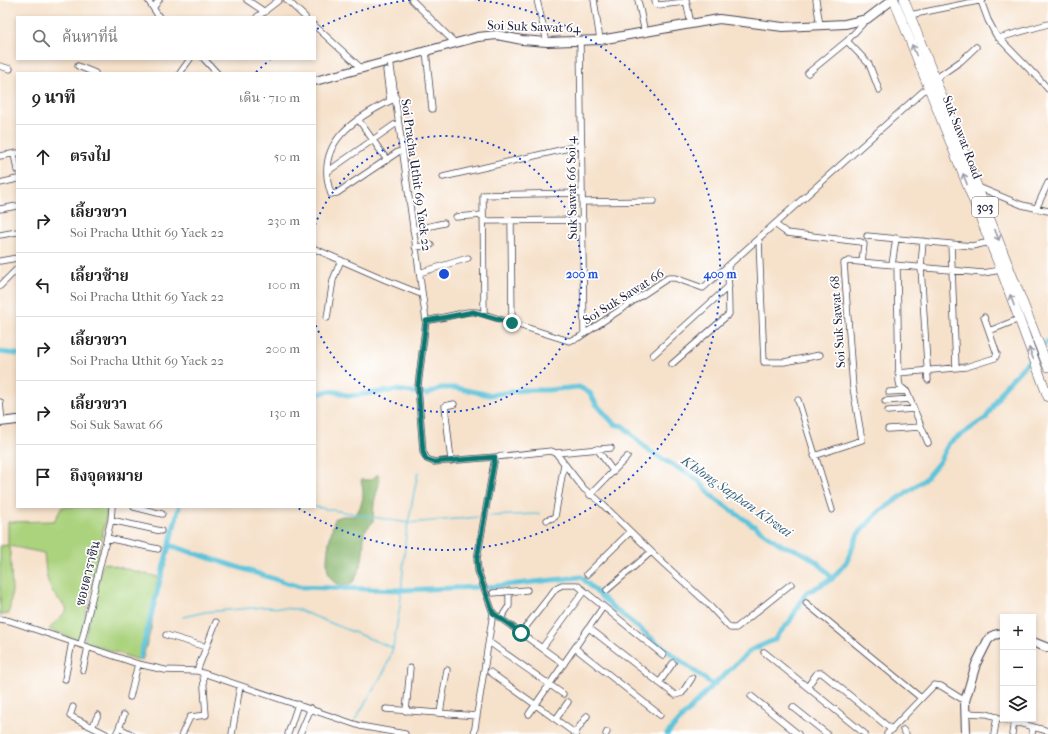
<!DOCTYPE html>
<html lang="th">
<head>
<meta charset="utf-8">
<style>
  :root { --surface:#fff; --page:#f2f2f2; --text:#222; --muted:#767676; --line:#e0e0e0 }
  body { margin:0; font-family:"IM FELL French Canon","Noto Serif Thai",serif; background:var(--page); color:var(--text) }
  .controls { position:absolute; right:12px; bottom:12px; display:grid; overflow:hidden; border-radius:0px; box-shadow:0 2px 6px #0003 }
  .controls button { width:36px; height:36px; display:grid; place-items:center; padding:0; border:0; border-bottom:1px solid var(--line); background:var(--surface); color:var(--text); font:20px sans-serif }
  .stop { position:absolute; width:12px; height:12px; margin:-9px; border:3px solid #0f766e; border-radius:50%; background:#fff }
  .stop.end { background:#0f766e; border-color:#fff; box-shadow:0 1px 4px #0008 }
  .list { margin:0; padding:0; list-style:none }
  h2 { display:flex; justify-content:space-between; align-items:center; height:52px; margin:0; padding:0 16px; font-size:17px }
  h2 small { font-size:13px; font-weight:400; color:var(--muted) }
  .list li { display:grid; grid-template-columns:26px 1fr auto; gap:12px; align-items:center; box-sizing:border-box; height:64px; padding:0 16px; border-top:1px solid var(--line) }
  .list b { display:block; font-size:15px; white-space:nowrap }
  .list p { margin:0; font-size:13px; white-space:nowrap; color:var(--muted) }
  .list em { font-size:13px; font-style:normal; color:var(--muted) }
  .icon { flex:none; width:22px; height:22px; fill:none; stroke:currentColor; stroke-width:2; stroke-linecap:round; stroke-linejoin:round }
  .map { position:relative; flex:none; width:1048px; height:734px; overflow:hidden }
  .search { position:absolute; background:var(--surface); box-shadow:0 2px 6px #0003; left:16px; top:16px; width:300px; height:44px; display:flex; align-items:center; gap:10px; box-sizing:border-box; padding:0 14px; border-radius:0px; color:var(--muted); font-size:15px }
  .panel { position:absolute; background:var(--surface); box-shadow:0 2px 6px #0003; left:16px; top:72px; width:300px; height:436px; border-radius:0px }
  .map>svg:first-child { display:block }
</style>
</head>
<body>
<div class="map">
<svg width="1048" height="734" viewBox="0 0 1048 734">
  <rect width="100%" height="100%" fill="#fff"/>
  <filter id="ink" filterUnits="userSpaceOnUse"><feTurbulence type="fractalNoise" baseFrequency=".025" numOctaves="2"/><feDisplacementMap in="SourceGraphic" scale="8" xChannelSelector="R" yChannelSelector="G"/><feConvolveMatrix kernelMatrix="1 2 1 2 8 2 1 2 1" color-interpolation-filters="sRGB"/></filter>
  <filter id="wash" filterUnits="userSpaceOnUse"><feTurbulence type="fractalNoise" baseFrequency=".012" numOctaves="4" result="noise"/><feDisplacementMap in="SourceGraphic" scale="16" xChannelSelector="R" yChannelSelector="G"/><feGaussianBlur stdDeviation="0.9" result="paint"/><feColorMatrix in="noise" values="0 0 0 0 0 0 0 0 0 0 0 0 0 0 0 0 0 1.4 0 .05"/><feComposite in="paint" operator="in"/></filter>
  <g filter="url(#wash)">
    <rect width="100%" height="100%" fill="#f6e1ca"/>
    <path fill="#abd37e" stroke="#667a5c" d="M62 507H108L81 636 76 640 49 629 67 610C65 604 59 601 55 595 45 582 46 569 44 553L10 546 12 591 9 614 0 615V546L8 545V522L54 521Z
      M103 563 158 577 151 629 142 661 84 642Z"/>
    <path fill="#88b56d" stroke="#556c54" d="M378 474 380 480 374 503 373 522 364 532C364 549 363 573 350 585 344 585 337 586 332 580 321 567 331 533 335 518L343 516H355C363 504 365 495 361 480H371Z"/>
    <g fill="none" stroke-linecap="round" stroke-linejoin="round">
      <path stroke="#5dc3da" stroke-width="1.5" d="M315 507 408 523 480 517
        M487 516 539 514
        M183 617 205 612 264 607 296 609 393 648
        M355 720 385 670 393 648 400 606 406 534 418 472"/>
      <path stroke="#5dc3da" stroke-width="5" d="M0 352 17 354
        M315 395 328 391 338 392 349 396 397 390 427 394 441 388H456L490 395 523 390H548L579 387 590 393 596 404 614 424 623 426 649 451 698 480 715 499 783 546C802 550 821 562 832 579
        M169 545 299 587 401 590 480 587
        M488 587 581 577 610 605 665 649 713 685
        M140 658 179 507
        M667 734 709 689 751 650 774 640 790 621 806 593 832 579 847 561 858 534 878 513 924 480 939 462 949 443 986 418 1005 386 1048 341"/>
    </g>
  </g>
  <g filter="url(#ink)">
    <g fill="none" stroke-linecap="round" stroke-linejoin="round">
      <defs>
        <path id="street" d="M148 0 159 17
          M247 0 265 12
          M287 0 305 17
          M412 0 455 43
          M537 0 547 42
          M594 0 600 40
          M638 0 645 33
          M655 0 656 4 659 5 686 2
          M686 0 691 24
          M816 0 820 26
          M981 1 988 20 996 35 1032 72
          M154 7 159 0
          M910 15 983 0
          M257 17 279 0
          M867 19 847 41 869 64 879 90
          M315 26 361 68
          M999 38 1048 24
          M580 41 584 334
          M426 50 432 109
          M204 59 217 73
          M390 60 426 321 418 386 423 452 427 459 434 462 495 457 477 559 478 571 493 613 474 734
          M0 66 10 69
          M78 66 95 73
          M386 70 390 101
          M180 73 190 59
          M808 73 847 41
          M1035 74 1048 89
          M935 79 961 61 976 47
          M396 98C356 117 313 142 331 194L337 193 398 152
          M358 119 387 160
          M14 154 17 170
          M0 156 17 153
          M327 172 394 125
          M443 177 582 145
          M0 183 17 179
          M978 187 1022 205 1048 211
          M583 202 654 201
          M0 209 17 206
          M1036 209 1048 183
          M456 217 483 215
          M484 221 583 220
          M511 221 512 323
          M776 225 787 233 861 242 864 244 862 262
          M413 230 444 223
          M0 235 17 232
          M867 236 972 246 990 242
          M759 240 764 362H784L820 355
          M923 241 921 267 928 380
          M951 244 956 368
          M415 247 431 245
          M315 249 386 280 421 294
          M0 261 17 258
          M892 265 896 238
          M897 265 899 381 900 386 907 392 928 443
          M419 273 468 258
          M0 286 17 269
          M484 314 483 195 582 193
          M327 318 333 280 341 260
          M426 321 468 312H477L569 341 578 338 668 278H675L703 288 930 85
          M989 331 1019 319
          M653 355 729 286
          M672 364 729 314 728 267
          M898 373 966 367 995 358 997 354 984 317
          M889 392 906 391
          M798 400 832 510
          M885 401 910 399
          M0 402 2 422
          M888 411 914 409
          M888 429 921 427
          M597 449 613 471
          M556 453 611 448
          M814 456 862 440 853 388 844 263 849 261 983 273 1001 270
          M495 457 551 451 556 453 584 489 597 499 664 564 707 603 730 628H736L791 584
          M451 461 445 406 454 404
          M590 495 627 457
          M134 507 162 514
          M111 520 161 531
          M547 520 555 517 564 464
          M107 538 158 549
          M587 574 630 532
          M607 590 651 552
          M493 593 527 590
          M806 603 921 698
          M493 613 564 664
          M501 618 509 606V591
          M0 619 10 621 138 664 165 670 197 671 360 726 405 734
          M589 628 675 695 682 693 692 678
          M521 633 556 588 562 585H577L663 655
          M166 635 206 647
          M489 642 563 694
          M81 644 111 520 112 507
          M542 648 584 591
          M575 648 660 715
          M764 652 865 734
          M83 670 88 647
          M197 671 216 622
          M490 672 576 734
          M65 679 72 642
          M659 683 673 663
          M808 686 817 673H822L892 730
          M751 696 798 734
          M130 697 138 664
          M73 707 70 716 106 734
          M793 707 827 734
          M386 709 477 716
          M406 711 410 668
          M440 713 447 670
          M965 713 987 714 1003 719
          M529 714 603 607
          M556 719 568 702
          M1004 719 1048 731
          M92 727 98 715
          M119 728 124 715
          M903 730 906 734
          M575 733 587 716
          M116 734 119 728 131 734
          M182 734 190 717 206 715 203 674
          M232 734 240 686
          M288 734 298 704
          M300 734 311 708
          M606 734 607 732
          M887 734 934 685 941 686 965 701
          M994 734 997 717
          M1012 734 1014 721
          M1032 734 1033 727"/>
        <path id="secondary" d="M315 81 478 37 497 35 522 40 547 42 600 40 719 19 783 27 845 24 867 19 892 0
          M0 422 17 420
          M1033 642 1048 648
          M966 734 965 701 976 664 988 640 994 635 1003 633"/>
        <path id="primary" d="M894 0 1001 270 1048 397
          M904 0 1048 367"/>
      </defs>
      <use href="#street" stroke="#423f50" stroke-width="7"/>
      <use href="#secondary" stroke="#423f50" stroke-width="10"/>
      <use href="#primary" stroke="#423f50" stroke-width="10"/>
      <use href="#street" stroke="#fff" stroke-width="5.5"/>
      <use href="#secondary" stroke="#fff" stroke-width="8"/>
      <use href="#primary" stroke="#fff" stroke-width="9"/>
    </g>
    <defs><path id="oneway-shaft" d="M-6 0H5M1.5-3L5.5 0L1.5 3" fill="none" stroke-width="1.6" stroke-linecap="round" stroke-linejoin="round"/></defs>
    <g stroke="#9c9ca7">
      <use href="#oneway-shaft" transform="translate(914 50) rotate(-112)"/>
      <use href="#oneway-shaft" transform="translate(965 179) rotate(-111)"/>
      <use href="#oneway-shaft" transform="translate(997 235) rotate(69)"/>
      <use href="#oneway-shaft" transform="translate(1012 300) rotate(-110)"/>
      <use href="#oneway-shaft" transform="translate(1031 353) rotate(-111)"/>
    </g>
  </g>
  <g fill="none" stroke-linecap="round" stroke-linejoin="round" filter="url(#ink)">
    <path stroke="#0f766e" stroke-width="5" d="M512 323 473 312 426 321 418 386 423 452 426 459 434 462 495 457 477 559 478 571 493 613 521 633"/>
  </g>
  <g fill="none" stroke="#1d4ed8" stroke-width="2" stroke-dasharray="2 4">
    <path d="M315 225A138 138 0 1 1 315 323"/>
    <path d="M256 72A276 276 0 0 1 270 60M317 29A276 276 0 0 1 410 0M478 0A276 276 0 1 1 298 508"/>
  </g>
  <g text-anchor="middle" stroke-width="3.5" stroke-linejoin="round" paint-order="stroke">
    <rect fill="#fff" stroke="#646476" stroke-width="1" x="972" y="197" width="26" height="20" rx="3"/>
    <g font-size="12" font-weight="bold" fill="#22223b">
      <text x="985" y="211">303</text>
    </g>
    <g font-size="13" fill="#22223b" stroke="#fff">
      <text transform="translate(534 26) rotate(2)" y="5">Soi Suk Sawat 64</text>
      <text transform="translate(963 137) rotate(69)" y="5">Suk Sawat Road</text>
      <text transform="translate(417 175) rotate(82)" y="5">Soi Pracha Uthit 69 Yaek 22</text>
      <text transform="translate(571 188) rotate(-91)" y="5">Suk Sawat 66 Soi 4</text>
      <text transform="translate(623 296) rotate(-32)" y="5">Soi Suk Sawat 66</text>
      <text transform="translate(837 322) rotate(-94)" y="5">Soi Suk Sawat 68</text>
      <text transform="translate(87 573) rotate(-76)" y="5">ซอยดาราซีน</text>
    </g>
    <g font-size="14" font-style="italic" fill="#3a627b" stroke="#fff">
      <text transform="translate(737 496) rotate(35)" y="5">Khlong Saphan Khwai</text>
    </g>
  </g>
  <circle cx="444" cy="274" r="6" fill="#1d4ed8" stroke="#fff" stroke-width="2"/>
  <g font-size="12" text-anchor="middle" font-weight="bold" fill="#1d4ed8" stroke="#fff" stroke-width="3.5" stroke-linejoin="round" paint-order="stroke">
    <text x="582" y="278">200 m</text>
    <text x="720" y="278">400 m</text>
  </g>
</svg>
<div class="controls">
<button>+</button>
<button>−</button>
<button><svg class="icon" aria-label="layers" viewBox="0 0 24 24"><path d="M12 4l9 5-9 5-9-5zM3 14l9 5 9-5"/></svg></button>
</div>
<div class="stop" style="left:521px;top:633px"></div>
<div class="stop end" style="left:512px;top:323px"></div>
<div class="search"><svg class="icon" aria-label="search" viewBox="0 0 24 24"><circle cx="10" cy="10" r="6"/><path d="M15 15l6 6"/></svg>ค้นหาที่นี่</div>
<section class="panel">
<h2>9 นาที<small>เดิน · 710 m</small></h2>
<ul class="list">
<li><svg class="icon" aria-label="ahead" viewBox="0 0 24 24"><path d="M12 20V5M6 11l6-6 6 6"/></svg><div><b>ตรงไป</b></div><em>50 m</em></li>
<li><svg class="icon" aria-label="right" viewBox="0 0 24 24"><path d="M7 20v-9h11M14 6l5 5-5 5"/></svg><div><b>เลี้ยวขวา</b><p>Soi Pracha Uthit 69 Yaek 22</p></div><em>230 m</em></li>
<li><svg class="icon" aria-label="left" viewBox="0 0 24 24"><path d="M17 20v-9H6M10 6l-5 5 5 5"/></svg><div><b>เลี้ยวซ้าย</b><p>Soi Pracha Uthit 69 Yaek 22</p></div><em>100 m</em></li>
<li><svg class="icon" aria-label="right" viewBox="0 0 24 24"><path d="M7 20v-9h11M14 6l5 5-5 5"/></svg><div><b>เลี้ยวขวา</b><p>Soi Pracha Uthit 69 Yaek 22</p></div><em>200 m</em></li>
<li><svg class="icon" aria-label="right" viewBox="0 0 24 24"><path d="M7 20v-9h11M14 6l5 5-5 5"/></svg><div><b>เลี้ยวขวา</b><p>Soi Suk Sawat 66</p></div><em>130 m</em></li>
<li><svg class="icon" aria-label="arrive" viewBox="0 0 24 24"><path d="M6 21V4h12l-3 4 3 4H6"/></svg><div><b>ถึงจุดหมาย</b></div></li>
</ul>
</section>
</div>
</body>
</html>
